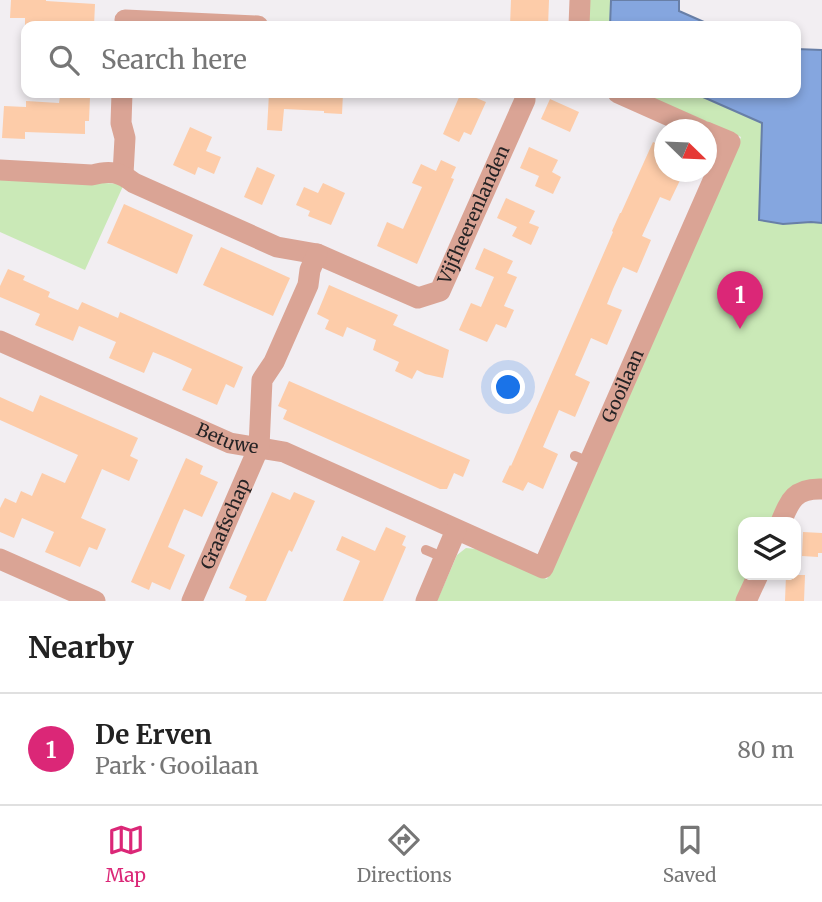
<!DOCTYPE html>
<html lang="en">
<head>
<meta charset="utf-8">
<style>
  :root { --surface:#fff; --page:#f2f2f2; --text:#222; --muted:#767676; --line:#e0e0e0; --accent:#db2777 }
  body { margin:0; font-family:Merriweather,serif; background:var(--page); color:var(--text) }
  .controls { position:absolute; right:21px; bottom:21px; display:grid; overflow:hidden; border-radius:14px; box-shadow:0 4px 10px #0003 }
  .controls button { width:63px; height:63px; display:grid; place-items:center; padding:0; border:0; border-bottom:2px solid var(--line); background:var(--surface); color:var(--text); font:35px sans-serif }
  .compass { position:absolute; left:654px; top:119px; width:63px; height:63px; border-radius:50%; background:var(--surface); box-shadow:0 4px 10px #0003; rotate:113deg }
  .you { position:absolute; left:509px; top:388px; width:24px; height:24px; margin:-18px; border:5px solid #fff; border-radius:50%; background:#1a73e8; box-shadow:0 0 0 10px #1a73e833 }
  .badge { display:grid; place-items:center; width:46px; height:46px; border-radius:50%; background:var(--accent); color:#fff; font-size:23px; font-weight:700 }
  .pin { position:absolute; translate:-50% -58px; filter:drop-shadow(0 2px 4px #0008) }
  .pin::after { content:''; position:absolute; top:37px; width:24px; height:21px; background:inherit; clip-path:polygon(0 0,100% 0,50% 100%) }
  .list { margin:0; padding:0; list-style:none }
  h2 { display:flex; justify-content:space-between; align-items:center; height:91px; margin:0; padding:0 28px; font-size:30px }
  h2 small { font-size:23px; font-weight:400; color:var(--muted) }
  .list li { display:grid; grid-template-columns:46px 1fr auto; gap:21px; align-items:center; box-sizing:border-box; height:112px; padding:0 28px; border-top:2px solid var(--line) }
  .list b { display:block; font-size:26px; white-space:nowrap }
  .list p { margin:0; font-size:23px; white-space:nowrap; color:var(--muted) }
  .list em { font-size:23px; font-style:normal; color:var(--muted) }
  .icon { flex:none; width:38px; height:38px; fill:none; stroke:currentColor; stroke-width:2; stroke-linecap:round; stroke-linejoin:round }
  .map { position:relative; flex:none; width:822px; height:601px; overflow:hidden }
  .search { position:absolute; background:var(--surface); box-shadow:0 4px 10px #0003; left:21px; right:21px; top:21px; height:77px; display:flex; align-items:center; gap:18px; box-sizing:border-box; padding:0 24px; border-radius:14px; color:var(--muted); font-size:26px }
  .sheet { height:203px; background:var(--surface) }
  nav { display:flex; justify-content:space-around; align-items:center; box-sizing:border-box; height:98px; border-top:2px solid var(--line); background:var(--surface); font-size:19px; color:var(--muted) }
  nav a { display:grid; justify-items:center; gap:4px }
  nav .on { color:var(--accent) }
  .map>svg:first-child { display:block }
</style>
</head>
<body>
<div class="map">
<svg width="822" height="601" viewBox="0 0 822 601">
  <rect width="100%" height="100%" fill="#f2eef2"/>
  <path fill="#cae9b7" d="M589 0H611L610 26H588Z
    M822 51V481L772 522H743V575H749L737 601H437L457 555 466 548 476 549 547 579 741 137 641 93H694L746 116 796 93Z
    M0 178 124 184 85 270 0 232Z"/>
  <path fill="#85a6df" stroke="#687fa7" stroke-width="2" d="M611 0H679V11L713 26H610Z
    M796 49 822 50V223L811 222 783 224 759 220 762 123 694 93H796Z"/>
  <path fill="#fdcca9" d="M11 0H46V1L95 4 94 26H25V18H10Z
    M511 0H549L548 26H510Z
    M269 93H343L342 114 324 113V111L284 109 282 131 267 130Z
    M460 95 468 98 469 95 486 102 471 135 464 132 459 142 443 134Z
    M60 96 90 97 89 121H85V134L25 132V139L2 138 4 106 26 107V101L59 103Z
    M550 99 579 112 570 132 541 119Z
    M190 127 212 137 206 151 221 157 214 174 198 167 195 175 173 165Z
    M653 142 664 147V172H684L670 201 660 197 642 236 651 240 637 273 623 267 613 289 607 304 622 310 607 345 591 338 575 375 590 382 575 417 559 410 543 447 558 454 543 489 528 482 523 491 502 482 510 465 511 466 613 232 612 231 620 213H621Z
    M529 147 558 160 552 172 561 177 553 194 535 186 539 176 520 168Z
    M441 160 456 167 451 178 454 179 417 264 377 246 387 222 403 229 422 187 412 183 421 164 436 171Z
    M257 167 275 175 262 205 244 197Z
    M323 183 345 193 331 225 308 216 310 211 296 205 304 187 318 193Z
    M506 198 535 211 529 223 539 227 531 245 512 236 517 227 497 218Z
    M124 204 193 235 177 274 107 243Z
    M221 247 290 278 273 316 203 285Z
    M484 248 513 261 507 273 517 277 504 306 514 310 506 328 496 324 487 342 459 330 471 303 481 307 494 277 475 269Z
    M8 269 25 276 23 280 50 292 48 297 78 310 82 302 118 318 120 312 243 367 234 388 226 384 217 405 182 390 192 369 170 359 153 352 144 373 109 358 116 342 79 326 73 341 35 325 40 314 0 297V286Z
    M329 285 398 315 393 325 449 350 443 378 425 374 417 370 412 379 395 371 399 362 373 350 376 340 347 327 343 337 325 329 329 320 317 314Z
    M289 381 470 460 463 477 454 473 447 489H440L283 419 287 410 278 406Z
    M40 395 138 438 130 456 138 460 129 481 102 469 81 518 106 529 97 550 89 547 80 567 45 552 54 532 22 518 14 538 0 532V508L5 498 16 503 21 491 32 496 42 473 65 483 78 455 0 420V397L33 412Z
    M186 458 203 466 200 474 218 482 202 517 184 509 177 525 168 547 185 555 170 590 152 582 149 590 131 582Z
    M272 492 290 500 294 492 315 501 292 552 289 550 266 601H245L247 596 229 588Z
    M386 527 406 536 402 545 406 547 383 601H343L360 561 336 550 342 536 375 551Z
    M803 532 822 533V553H818V557L802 556Z
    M786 575H805L804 601H785Z"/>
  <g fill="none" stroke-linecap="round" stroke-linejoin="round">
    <path stroke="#daa495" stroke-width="10" d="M575 456 589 462
      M426 550 445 558"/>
    <g stroke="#daa495" stroke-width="21">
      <path d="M125 20 258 26"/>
      <path d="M579 26 580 0"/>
      <path d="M122 93 121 123 125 138 123 174"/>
      <path d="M618 93 701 130"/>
      <path id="s1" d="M0 170 92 175C110 170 120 172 134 183L277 247 317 254 418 298 440 291 525 100V93"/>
      <path id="s2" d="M0 341 230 443 284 452 543 568 730 142 706 132"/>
      <path d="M781 522C790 500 795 488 822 489"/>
      <path d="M0 559 95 601"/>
      <path id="s3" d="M192 601 259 447 262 380 274 362 308 285 310 270 317 254"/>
      <path d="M426 601 456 530"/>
      <path d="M746 601 758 575"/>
    </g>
  </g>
  <g text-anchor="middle" stroke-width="7" stroke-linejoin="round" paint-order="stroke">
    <g font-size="18" fill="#252325" stroke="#fffbff">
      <text dy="6" stroke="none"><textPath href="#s1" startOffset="551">Vijfheerenlanden</textPath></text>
      <text dy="6" stroke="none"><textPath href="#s2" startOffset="789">Gooilaan</textPath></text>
      <text dy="6" stroke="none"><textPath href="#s2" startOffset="248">Betuwe</textPath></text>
      <text dy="6" stroke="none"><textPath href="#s3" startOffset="84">Graafschap</textPath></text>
    </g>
  </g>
</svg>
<div class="controls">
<button><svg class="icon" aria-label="layers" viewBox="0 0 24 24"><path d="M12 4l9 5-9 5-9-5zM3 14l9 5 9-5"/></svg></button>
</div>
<svg class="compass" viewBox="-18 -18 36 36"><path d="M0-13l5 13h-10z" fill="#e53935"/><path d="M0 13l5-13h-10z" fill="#767676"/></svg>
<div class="you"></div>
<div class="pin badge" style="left:740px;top:329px">1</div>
<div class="search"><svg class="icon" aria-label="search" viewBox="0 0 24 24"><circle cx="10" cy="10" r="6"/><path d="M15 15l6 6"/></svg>Search here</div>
</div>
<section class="sheet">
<h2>Nearby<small></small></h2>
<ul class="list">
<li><span class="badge">1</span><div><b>De Erven</b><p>Park · Gooilaan</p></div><em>80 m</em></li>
</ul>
</section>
<nav>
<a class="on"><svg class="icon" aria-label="map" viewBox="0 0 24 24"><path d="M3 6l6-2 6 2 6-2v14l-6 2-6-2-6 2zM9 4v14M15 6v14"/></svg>Map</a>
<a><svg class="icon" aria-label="directions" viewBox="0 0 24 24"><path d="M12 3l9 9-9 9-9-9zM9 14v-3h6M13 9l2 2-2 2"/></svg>Directions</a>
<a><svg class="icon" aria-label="saved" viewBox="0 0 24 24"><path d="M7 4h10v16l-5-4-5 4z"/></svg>Saved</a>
</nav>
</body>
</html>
